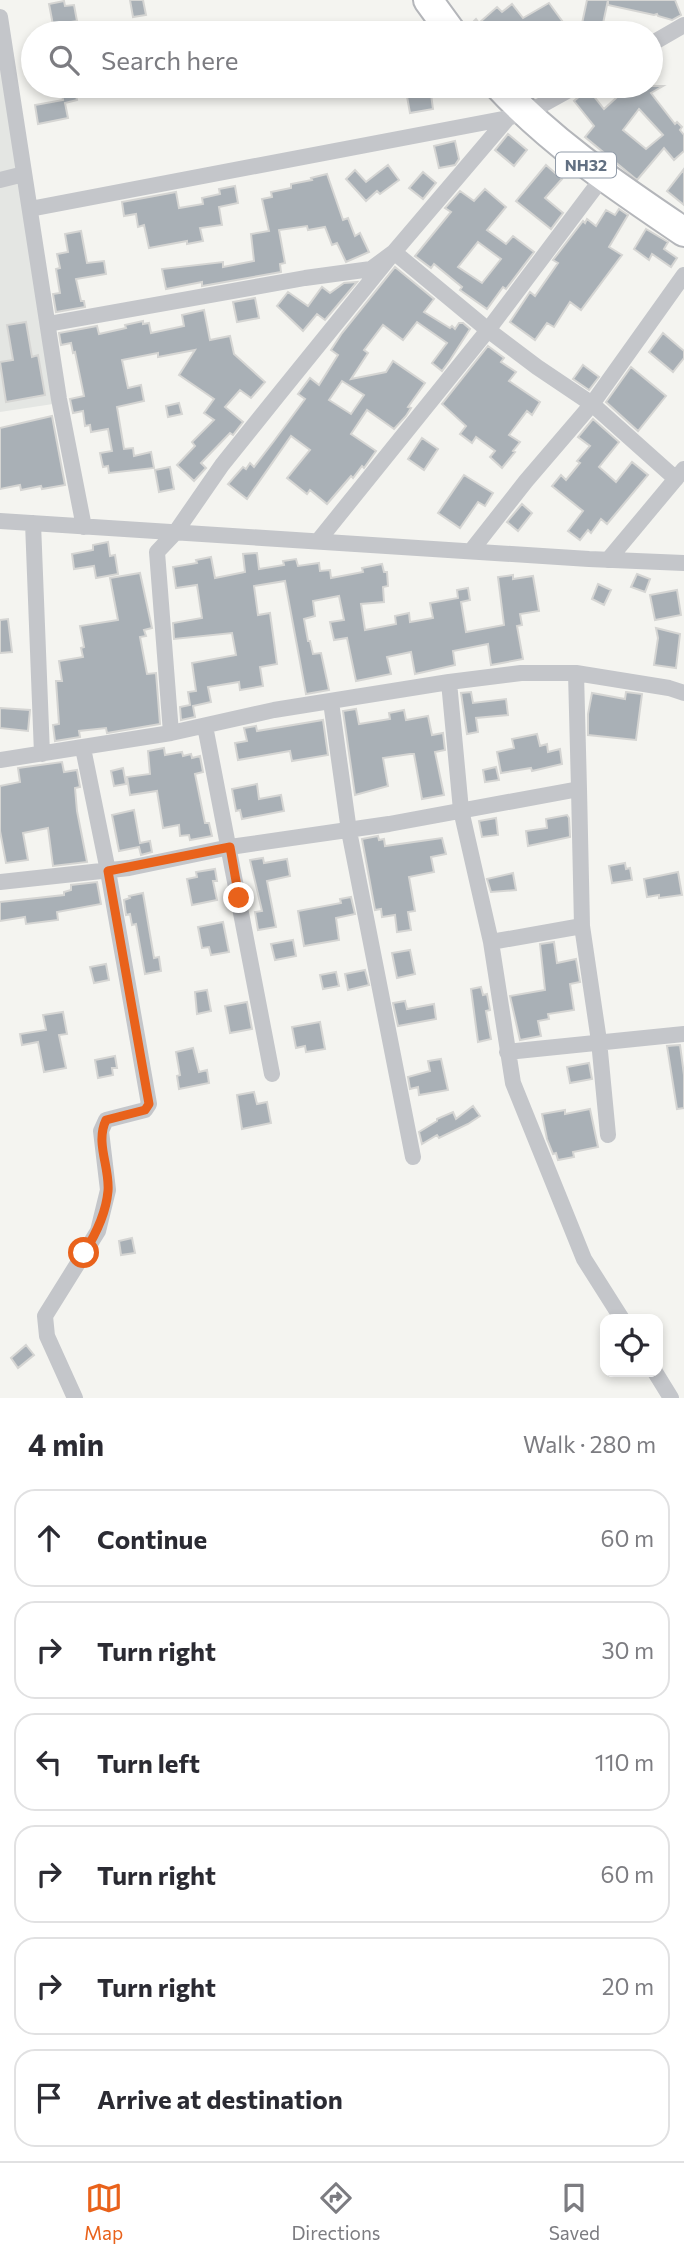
<!DOCTYPE html>
<html lang="en">
<head>
<meta charset="utf-8">
<style>
  :root { --surface:#fff; --page:#f7f7f7; --text:#2b2b33; --muted:#7c7c81; --line:#e1e1e2; --accent:#e9621b }
  body { margin:0; font-family:Commissioner,sans-serif; background:var(--page); color:var(--text) }
  .controls { position:absolute; right:21px; bottom:21px; display:grid; overflow:hidden; border-radius:14px; box-shadow:0 4px 10px #0003 }
  .controls button { width:63px; height:63px; display:grid; place-items:center; padding:0; border:0; border-bottom:2px solid var(--line); background:var(--surface); color:var(--text); font:35px sans-serif }
  .stop { position:absolute; width:21px; height:21px; margin:-16px; border:5px solid #e9621b; border-radius:50%; background:#fff }
  .stop.end { background:#e9621b; border-color:#fff; box-shadow:0 2px 7px #0008 }
  .list { margin:0; padding:0; list-style:none }
  h2 { display:flex; justify-content:space-between; align-items:center; height:91px; margin:0; padding:0 28px; font-size:30px }
  h2 small { font-size:23px; font-weight:400; color:var(--muted) }
  .list li { display:grid; grid-template-columns:46px 1fr auto; gap:21px; align-items:center; box-sizing:border-box; height:98px; margin:0 14px 14px; padding:0 14px; border:2px solid var(--line); border-radius:21px }
  .list b { display:block; font-size:26px; white-space:nowrap }
  .list em { font-size:23px; font-style:normal; color:var(--muted) }
  .icon { flex:none; width:38px; height:38px; fill:none; stroke:currentColor; stroke-width:2; stroke-linecap:round; stroke-linejoin:round }
  .map { position:relative; flex:none; width:684px; height:1398px; overflow:hidden }
  .search { position:absolute; background:var(--surface); box-shadow:0 4px 10px #0003; left:21px; right:21px; top:21px; height:77px; display:flex; align-items:center; gap:18px; box-sizing:border-box; padding:0 24px; border-radius:38px; color:var(--muted); font-size:26px }
  .sheet { height:763px; background:var(--surface) }
  nav { display:flex; justify-content:space-around; align-items:center; box-sizing:border-box; height:98px; border-top:2px solid var(--line); background:var(--surface); font-size:19px; color:var(--muted) }
  nav a { display:grid; justify-items:center; gap:4px }
  nav .on { color:var(--accent) }
  .map>svg:first-child { display:block }
</style>
</head>
<body>
<div class="map">
<svg width="684" height="1398" viewBox="0 0 684 1398">
  <rect width="100%" height="100%" fill="#f4f4f0"/>
  <path fill="#e4e6e3" d="M0 61 53 404 0 412Z"/>
  <path fill="#a9b0b6" stroke="#d5d5d3" stroke-width="2" fill-rule="evenodd" d="M130 0H143L146 15 133 17Z
    M587 0H608L601 33H580Z
    M608 0H675L681 15 672 20 658 16 657 14 654 15 608 5Z
    M64 1 65 6 74 5 77 21 53 25 49 4Z
    M549 3 571 33H468L471 31 468 27 476 19 479 23 497 7 502 12 512 4 523 18Z
    M74 86 77 100 65 103 68 118 38 124 35 105 63 100 61 89Z
    M524 86H555L534 97Z
    M629 86H663L651 93 675 124 677 122 682 127 680 130 684 135V151L674 160 664 148 637 180 585 137 594 126 574 101 588 89 604 109ZM639 109 663 135 646 149 623 130Z
    M430 87 433 109 410 113 406 91Z
    M508 134 527 150 514 166 495 150Z
    M455 141 459 159 455 165 439 168 434 146Z
    M388 165 399 180 380 194 377 191 366 201 346 179 355 170 366 182Z
    M546 165 562 179 545 198 563 213 551 229 516 201Z
    M684 169V205L667 191Z
    M423 172 436 183 423 199 409 188Z
    M327 174 343 220 348 218 355 236 360 233 369 252 346 262 337 243 332 245 325 227 308 230 307 226 279 230 285 263 280 264 281 272 202 286V282L166 289 162 269 223 262V267L254 261 251 234 269 231 262 199 272 197 271 192 291 188V184L312 180 311 178Z
    M235 186 238 203 219 207 222 225 200 228 203 241 187 244V241L149 248 144 225 138 227 136 214 124 216 122 202 176 192 179 208 203 204 202 198 220 194 219 189Z
    M485 189 506 207 487 230 506 244 513 236 534 252 506 289 503 287 487 309 460 290 462 287 434 264 431 268 415 256 451 212 445 208 460 191 474 201ZM478 242 501 259 482 283 458 267Z
    M619 209 628 215 609 247 622 255 581 310 570 302 554 327 547 323 535 340 510 322 530 292 535 296 558 263 553 260 583 221 585 223 587 219 596 226 606 210 615 215Z
    M646 229 668 242 664 249 677 258 671 267 652 254 649 260 634 249Z
    M81 231 87 263 104 261 106 274 76 279 81 301H84L85 307 56 312 53 294 60 293 56 269 60 268 57 254 68 252 65 234Z
    M395 267 434 299 424 312 450 328 452 326 455 329 459 323H463L470 329 450 360 442 371 432 363 447 343 417 322 403 340 383 325 364 350 368 353 351 379 386 372 393 361 425 383 408 407 411 408 406 416 394 429 367 410 351 434 376 451 364 468 362 466 353 478 351 476 327 504 310 490 307 494 287 478 310 450 291 436 247 499 228 484 243 467 246 469 250 463 254 467 274 441 305 399 298 394 310 378 319 385 338 355 331 350 342 333ZM342 381 364 395 351 414 329 400Z
    M357 282 325 320 317 314 303 331 277 306 288 292 308 306 322 287 330 293 344 283Z
    M255 298 259 318 237 322 233 302Z
    M204 310 210 340 230 336 234 354 265 382 251 398 240 390 225 407 243 422 233 435 230 433 201 463 206 468 194 481 177 465 195 446 192 442 214 420 204 413 214 399 179 375 195 350 158 357V353L122 360 128 388 141 385 144 401 117 407 124 449 133 448 134 456 151 452 154 468 109 473 108 466 103 467 100 453 112 451 108 429 91 432 90 425 85 426 83 411 73 413 70 399 84 396 75 352 73 353 71 343 61 345 59 333 97 326 99 334 126 328 125 325 143 321V324L149 323 151 333 184 326 182 315Z
    M26 322 32 357 38 355 45 395 6 402 0 362 13 360 7 325Z
    M663 333 684 351V358L673 372 649 352Z
    M488 346 504 358 501 362 516 372 509 381 540 402 532 415 527 411 509 435 520 442 513 451 515 452 502 468 490 457 495 451 476 437 472 443 460 434 466 426 442 404Z
    M583 365 599 377 589 390 573 379Z
    M631 367 666 396 638 431 606 402Z
    M179 403 182 414 168 417 166 406Z
    M52 416 65 485 42 489 41 486 21 490 20 485 0 489V428Z
    M593 419 619 442 599 467 616 482 632 462 648 475 607 524 601 519 591 533 588 530 580 540 568 531 583 511 552 486 561 475 566 480 580 463 577 461 590 446 578 437Z
    M422 438 438 449 424 470 408 459Z
    M170 467 174 489 159 492 155 470Z
    M464 475 493 493 485 506 478 502 460 528 438 513Z
    M522 504 532 513 518 531 507 522Z
    M108 542 110 556 115 555 118 574 96 578 94 566 74 569 72 554 93 550V545Z
    M257 553 259 569 284 565 283 561 296 559 298 566 319 563 320 571 330 570 331 578 363 572 362 568 382 564 384 572H387L388 586 383 587 384 602 361 604 365 630 396 624 395 616 409 613 410 622 433 618 430 603 458 598 457 590 468 588 470 600 461 602 466 632 504 625 498 577 513 575V579L533 576 539 611 520 614 522 625 517 626 523 659 491 665 488 644 453 651 455 665 415 674 411 652 387 657 391 674 356 681 347 638 334 640 330 622 344 620 339 596 313 601 315 616 304 619 308 641H310L313 654 321 653 329 690 306 694 285 581 254 586 258 615 270 613 277 664 260 667 263 686 240 690 239 682 208 687 211 702 193 706 195 717 181 720 180 707 190 705 188 692 196 691 192 663 236 655 232 633 174 639 173 623 202 618 197 585 176 588 173 567 197 563 196 560 211 557 215 578 245 572 243 554Z
    M140 573 152 628 144 630 146 636 140 637 147 674 156 673 160 724 107 733 106 728 79 731 80 737 55 741 53 725 59 724 56 681H62L59 661 83 657 81 648 84 647 80 626 118 620 110 578Z
    M637 574 650 579 645 592 631 587Z
    M598 584 611 590 604 605 592 599Z
    M677 590 681 615 655 620 650 595Z
    M8 619 12 652 0 653V620Z
    M656 628 680 634 676 668 654 665 658 638Z
    M471 692 473 703 506 699 508 715 476 718 478 732 467 734 461 693Z
    M626 692 642 694 636 740 588 735V714L592 693 625 699Z
    M0 708 30 710 28 731 0 728Z
    M356 709 359 724 390 719 389 713 404 710 406 720 428 716 432 735 443 733 445 750 435 752 444 795 422 799 414 754H410L383 758 388 786 355 795 343 711Z
    M323 720 328 755 292 761 290 751 238 760 235 743 247 741 244 728 256 726 257 731Z
    M537 734 540 746 547 744 548 752 560 749 562 764 532 771 531 768 501 773 497 752 514 748 512 739Z
    M164 748 165 755 182 752 183 756 191 754 192 758 200 756 203 772 195 774 205 823H209L212 836 190 840 189 835 180 836 179 825 163 828 157 791 130 795 127 777 150 774 148 751Z
    M62 762 64 772 77 770 80 787 75 788 77 811 87 862 53 866 48 828 23 833 28 860 6 863 0 831V786L20 782 18 768Z
    M496 767 499 780 485 782 483 770Z
    M123 768 126 784 114 786 111 771Z
    M257 784 259 799 281 795 284 811 242 819 240 810 236 811 232 789Z
    M134 810 140 843 150 841 152 852 141 855 139 847 119 851 112 815Z
    M567 815 569 818 570 837 528 846 526 831 547 828 546 819Z
    M496 818 498 835 482 837 479 821Z
    M378 836 379 840 384 839 385 846 442 838 446 854 431 857 434 872 409 877 415 911 408 912 411 930 397 932 395 915 382 917 381 909 375 910 362 839Z
    M263 858 264 863 287 859 290 876 267 881 276 927 258 930 255 912 262 911 250 860Z
    M625 863 626 869 630 868 632 880 612 883 609 866Z
    M215 869 217 881H213L217 900 192 905 187 879 197 877 196 872Z
    M678 872 682 895 659 898V895L647 897 644 879Z
    M513 873 516 890 491 892 487 879Z
    M97 882 101 904 57 912 58 920 26 924 25 917 0 921V902L64 895V892L71 890V885Z
    M143 893 154 958 159 957 161 971 145 974 136 924 132 925 130 914 126 915 124 900 130 898 129 896Z
    M351 897 355 914 336 918 339 940 304 946 298 911 341 903 340 899Z
    M223 922 229 952 211 955 209 947 202 948 198 927Z
    M293 940 296 956 275 960 271 944Z
    M554 942 557 963 576 959 580 982 570 984 574 1010 548 1014 549 1019 538 1021 541 1036 520 1040 510 996 545 990 540 944Z
    M410 950 415 974 397 978 392 953Z
    M106 964 109 980 94 983 90 967Z
    M365 970 369 985 348 990 345 974Z
    M336 972 339 986 323 989 320 975Z
    M481 987 483 995 487 994 490 1010 486 1011 491 1039 478 1042 471 989Z
    M207 990 211 1011 197 1014 195 992Z
    M405 1001 407 1009 434 1004 436 1019 398 1026 393 1003Z
    M247 1002 252 1029 230 1033 225 1006Z
    M63 1012 67 1034 59 1035 66 1068 44 1072 38 1042 22 1045 20 1034 46 1030 43 1015Z
    M320 1022 325 1049 306 1052 305 1046 296 1048 292 1027Z
    M680 1045 684 1075V1108L677 1109 667 1046Z
    M193 1048 199 1072 207 1070 209 1083 179 1089 177 1076 180 1075 176 1052Z
    M115 1056 117 1068H112L113 1075 98 1078 95 1060Z
    M441 1059 448 1090 419 1095 418 1087 410 1089 408 1077 430 1071 428 1061Z
    M589 1063 592 1079 570 1083 567 1067Z
    M254 1092 257 1104 267 1102 271 1123 242 1129 237 1095Z
    M473 1106 480 1116 468 1124 439 1138 437 1135 422 1144 419 1132 437 1121V1119L453 1112 456 1119Z
    M590 1109 598 1147 573 1152 574 1157 558 1160 556 1153 553 1154 547 1139 542 1114 565 1110V1114Z
    M132 1238 135 1253 121 1255 119 1241Z
    M26 1345 34 1355 18 1368 11 1358Z"/>
  <g fill="none" stroke-linecap="round" stroke-linejoin="round">
    <defs>
      <path id="highway" d="M428 0 452 33
        M499 86C554 145 618 187 684 232"/>
    </defs>
    <use href="#highway" stroke="#b4b6ba" stroke-width="32"/>
    <path stroke="#c4c6ca" stroke-width="16" d="M0 17 59 399 84 527
      M651 44 684 25
      M0 180 24 174
      M30 209 508 118
      M48 324 305 278 371 269 394 252 488 330 537 367 592 404 676 479
      M0 521 589 559 684 563
      M33 523 42 754
      M318 541 488 330 603 177
      M471 551 526 481 592 404 684 275
      M608 560 684 469
      M449 682 461 810 491 942 513 1083 584 1259 622 1319
      M331 702 349 831 413 1157
      M205 726 272 1074
      M171 733 157 552 175 533 222 465 279 394 394 252 508 118 540 106 576 86
      M0 760 171 733 274 710 449 682 521 673H576L669 688 684 693
      M579 789 582 926 599 1041 608 1135
      M0 882 129 868 230 847 389 824 579 789 576 673
      M491 942 582 926
      M507 1052 684 1034
      M655 1372 671 1398
      M75 1398 47 1336 45 1316 98 1231 108 1190 101 1131 106 1120 145 1110 149 1104 108 871 83 748"/>
    <use href="#highway" stroke="#fff" stroke-width="28"/>
  </g>
  <g fill="none" stroke-linecap="round" stroke-linejoin="round">
    <path stroke="#e9621b" stroke-width="9" d="M84 1253C96 1234 106 1214 108 1191 110 1167 95 1143 106 1120L145 1110 149 1104 108 871 230 847 239 898"/>
  </g>
  <g text-anchor="middle" stroke-width="7" stroke-linejoin="round" paint-order="stroke">
    <rect fill="#fff" stroke="#919ba8" stroke-width="2" x="556" y="152.5" width="60" height="25" rx="5"/>
    <g font-size="16" font-weight="bold" fill="#627082">
      <text x="586" y="171">NH32</text>
    </g>
  </g>
</svg>
<div class="controls">
<button><svg class="icon" aria-label="locate" viewBox="0 0 24 24"><circle cx="12" cy="12" r="6"/><path d="M12 2v4M12 18v4M2 12h4M18 12h4"/></svg></button>
</div>
<div class="stop" style="left:84px;top:1253px"></div>
<div class="stop end" style="left:239px;top:898px"></div>
<div class="search"><svg class="icon" aria-label="search" viewBox="0 0 24 24"><circle cx="10" cy="10" r="6"/><path d="M15 15l6 6"/></svg>Search here</div>
</div>
<section class="sheet">
<h2>4 min<small>Walk · 280 m</small></h2>
<ul class="list">
<li><svg class="icon" aria-label="ahead" viewBox="0 0 24 24"><path d="M12 20V5M6 11l6-6 6 6"/></svg><div><b>Continue</b></div><em>60 m</em></li>
<li><svg class="icon" aria-label="right" viewBox="0 0 24 24"><path d="M7 20v-9h11M14 6l5 5-5 5"/></svg><div><b>Turn right</b></div><em>30 m</em></li>
<li><svg class="icon" aria-label="left" viewBox="0 0 24 24"><path d="M17 20v-9H6M10 6l-5 5 5 5"/></svg><div><b>Turn left</b></div><em>110 m</em></li>
<li><svg class="icon" aria-label="right" viewBox="0 0 24 24"><path d="M7 20v-9h11M14 6l5 5-5 5"/></svg><div><b>Turn right</b></div><em>60 m</em></li>
<li><svg class="icon" aria-label="right" viewBox="0 0 24 24"><path d="M7 20v-9h11M14 6l5 5-5 5"/></svg><div><b>Turn right</b></div><em>20 m</em></li>
<li><svg class="icon" aria-label="arrive" viewBox="0 0 24 24"><path d="M6 21V4h12l-3 4 3 4H6"/></svg><div><b>Arrive at destination</b></div></li>
</ul>
</section>
<nav>
<a class="on"><svg class="icon" aria-label="map" viewBox="0 0 24 24"><path d="M3 6l6-2 6 2 6-2v14l-6 2-6-2-6 2zM9 4v14M15 6v14"/></svg>Map</a>
<a><svg class="icon" aria-label="directions" viewBox="0 0 24 24"><path d="M12 3l9 9-9 9-9-9zM9 14v-3h6M13 9l2 2-2 2"/></svg>Directions</a>
<a><svg class="icon" aria-label="saved" viewBox="0 0 24 24"><path d="M7 4h10v16l-5-4-5 4z"/></svg>Saved</a>
</nav>
</body>
</html>
